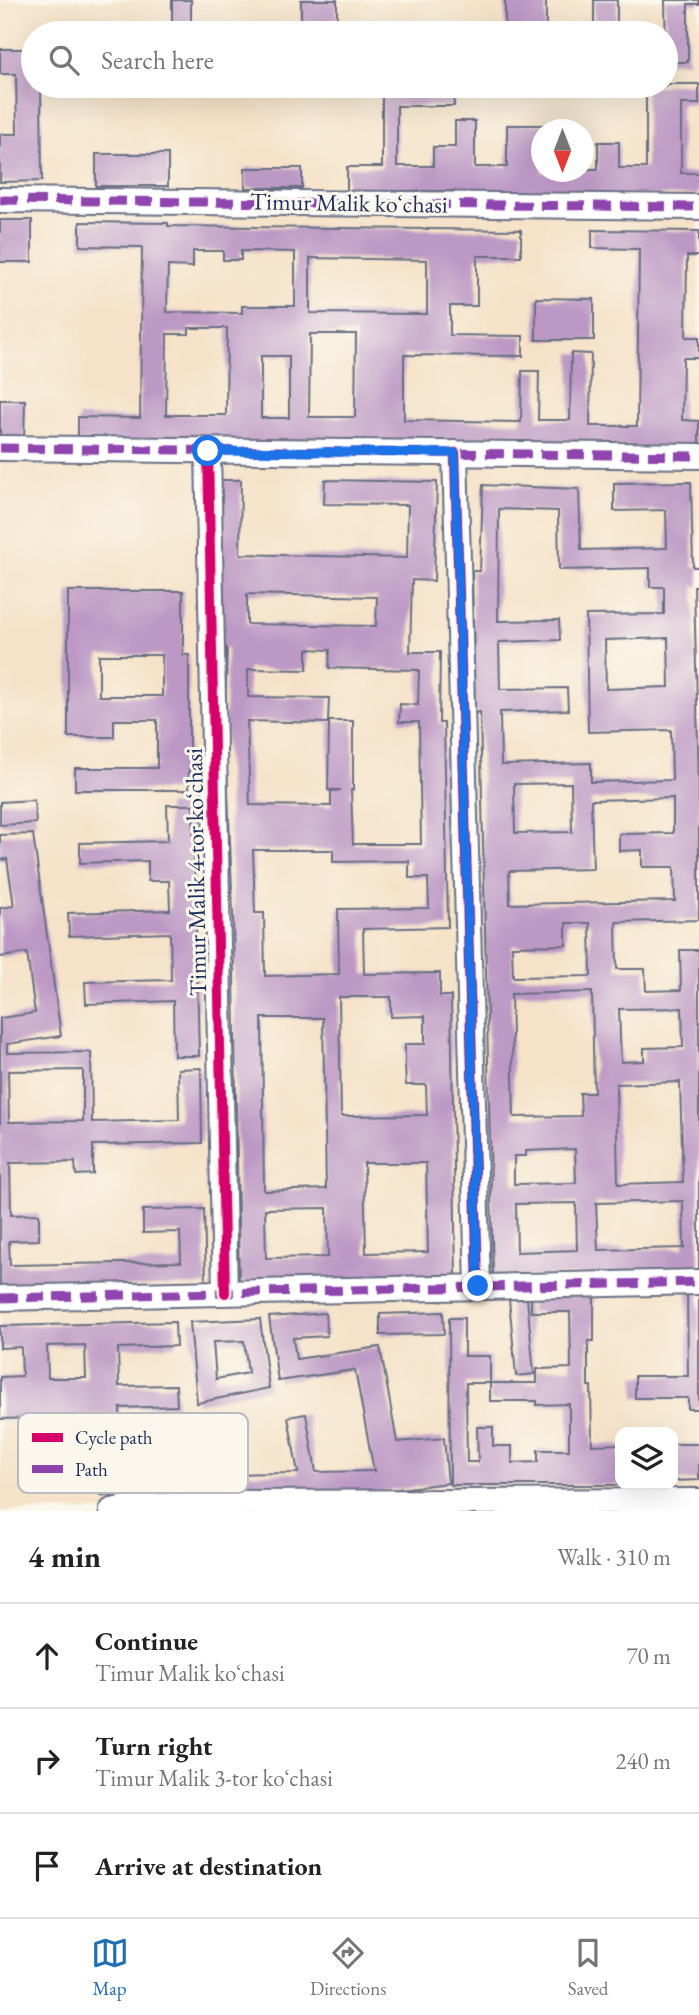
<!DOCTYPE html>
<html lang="en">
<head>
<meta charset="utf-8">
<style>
  :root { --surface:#fff; --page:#f2f2f2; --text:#222; --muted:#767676; --line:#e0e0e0; --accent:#1f6fb2 }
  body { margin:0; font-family:"EB Garamond",serif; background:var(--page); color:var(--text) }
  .controls { position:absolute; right:21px; bottom:21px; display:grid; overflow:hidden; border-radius:14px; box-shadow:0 7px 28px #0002 }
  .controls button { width:63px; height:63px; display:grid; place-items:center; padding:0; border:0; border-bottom:2px solid var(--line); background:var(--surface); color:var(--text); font:35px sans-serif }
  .compass { position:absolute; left:531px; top:119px; width:63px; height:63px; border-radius:50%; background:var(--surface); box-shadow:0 7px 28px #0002; rotate:180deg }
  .stop { position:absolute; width:21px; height:21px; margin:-16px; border:5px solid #1a73e8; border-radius:50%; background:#fff }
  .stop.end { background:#1a73e8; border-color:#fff; box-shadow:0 2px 7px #0008 }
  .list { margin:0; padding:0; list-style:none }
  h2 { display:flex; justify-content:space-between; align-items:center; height:91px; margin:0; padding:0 28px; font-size:30px }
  h2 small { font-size:23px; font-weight:400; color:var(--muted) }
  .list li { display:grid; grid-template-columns:46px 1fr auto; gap:21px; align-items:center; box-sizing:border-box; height:105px; padding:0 28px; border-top:2px solid var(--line) }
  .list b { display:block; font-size:26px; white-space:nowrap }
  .list p { margin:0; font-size:23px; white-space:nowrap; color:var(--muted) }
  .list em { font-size:23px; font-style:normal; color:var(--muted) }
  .icon { flex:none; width:38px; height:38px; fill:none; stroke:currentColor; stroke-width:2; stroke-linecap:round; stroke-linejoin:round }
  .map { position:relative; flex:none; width:699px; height:1511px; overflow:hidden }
  .search { position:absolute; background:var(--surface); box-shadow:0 7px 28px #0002; left:21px; right:21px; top:21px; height:77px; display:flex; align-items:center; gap:18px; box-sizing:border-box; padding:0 24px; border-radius:38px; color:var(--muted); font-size:26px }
  .sheet { height:406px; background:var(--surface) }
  nav { display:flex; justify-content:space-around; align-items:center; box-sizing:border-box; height:98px; border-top:2px solid var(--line); background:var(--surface); font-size:19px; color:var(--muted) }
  nav a { display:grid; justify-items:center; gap:4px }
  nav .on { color:var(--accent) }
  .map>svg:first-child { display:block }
</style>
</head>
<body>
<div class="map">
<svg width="699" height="1511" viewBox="0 0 699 1511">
  <rect width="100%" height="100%" fill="#fbf7ec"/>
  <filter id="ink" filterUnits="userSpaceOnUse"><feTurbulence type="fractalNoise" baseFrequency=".0143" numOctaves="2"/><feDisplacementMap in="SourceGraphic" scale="14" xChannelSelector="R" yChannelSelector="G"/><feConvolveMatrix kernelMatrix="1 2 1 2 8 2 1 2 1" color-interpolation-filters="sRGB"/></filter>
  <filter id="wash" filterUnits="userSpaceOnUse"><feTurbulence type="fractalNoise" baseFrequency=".00686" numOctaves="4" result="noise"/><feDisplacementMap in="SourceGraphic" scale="28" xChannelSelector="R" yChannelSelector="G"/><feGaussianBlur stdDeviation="1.57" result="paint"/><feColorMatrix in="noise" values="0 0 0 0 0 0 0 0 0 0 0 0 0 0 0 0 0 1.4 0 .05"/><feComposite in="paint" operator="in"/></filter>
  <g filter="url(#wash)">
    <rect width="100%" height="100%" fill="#f5e2c8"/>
    <g id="blocks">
      <path fill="#bc98c5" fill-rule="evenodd" d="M172 0H191V33H172Z
        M301 0H337V33H301Z
        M505 0H546V33H505Z
        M594 0H617V33H594Z
        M665 0H699V4H688V62H666Z
        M0 49H33V86H41L42 181 0 182V134H17L16 74H0Z
        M666 84H699V104H681V173H699V195H455V191H347V167H382V86H454V106H397V166H433V147H455V121H475V167H507V125H549V130H542V172H584V169H598V142H619V168H646V86H666Z
        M96 154H168V186H96Z
        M245 168H302V188H245Z
        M0 220H32V262H0Z
        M80 222 168 223V226L521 230V256H477V306H450V335L523 336V356L404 355V420L521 422 522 371H539L538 420H570L571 353 591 354 590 426H637L639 249 592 248V230L699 231V256H687L686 337H699V358H683L682 420 699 421V448L78 441V417L140 418 142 247 80 246ZM193 251H223V260H241V251L295 252V306H242V313L167 312 168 266 193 267ZM310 258 427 260V314L310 313ZM189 328H227L226 415H166L167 334H189ZM310 334H356L355 417H309ZM261 356H289V418H261Z
        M536 298 594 299V340H536Z
        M0 400H25L24 442H0Z
        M218 480H241L240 554 407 558 408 505 324 504 325 480 437 482 434 581 412 580 410 652H440L439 723H444L448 927 363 929 364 974 440 973V996H451L456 1279 239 1283 233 914 225 721 227 648 215 647ZM247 594 377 597 376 626 247 624ZM307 649 330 650 329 668 419 670 418 705 400 704 399 722H419L421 844H353L351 790H353V721H328L329 698 248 697V669L307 670ZM247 721 329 723 328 790H341L331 791V806L250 805ZM253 850H333V862L409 861V878H428L429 908 338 909 339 974 265 976 264 913H255ZM339 997H391V1017L425 1016V1044H405V1065L406 1085H426L427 1115 341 1116ZM262 1018H323L326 1189 264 1191ZM364 1163H426L428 1252 366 1253ZM327 1208 328 1257 266 1258 265 1209Z
        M691 482 693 567H699V586H694L699 786V920L616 922 617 969H645L646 991 681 990 680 950H699V1272L493 1277 480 712 475 713 472 571H480L483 485 579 489 581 550 667 548 666 510 614 511V483ZM499 509 558 511 559 570 650 568V587H664V614L586 615 588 732 671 730 672 780 591 782V763L501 765 500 712 568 710 567 688 500 689 499 642 560 640 559 620 498 621ZM668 638 669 687 606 689 605 640ZM571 783 572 832 515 833 514 784ZM673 798V833L619 834V851L642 850V867H674L675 901 510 904 509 871 593 869 591 800ZM566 923H590L591 976 513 977 512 946 566 945ZM592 992 594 1093H580L581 1116 514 1117 511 994ZM682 1008 683 1047 644 1048V1061L621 1062 619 1009ZM680 1082 683 1182 618 1184 616 1084ZM575 1149 576 1183 514 1184V1156H526V1151ZM683 1201 684 1248 598 1250 596 1203ZM576 1203 577 1250 517 1252 516 1204Z
        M68 591H183V655H189V790H75V768H157V720H114V737H68ZM99 655H162V696H99Z
        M34 800 36 823 0 825V802Z
        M167 805H193L199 1056H174L173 1001 86 1004 85 982 171 980 170 933 69 936 68 913 170 910 169 881H148V861L80 863V843L168 841Z
        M33 834 61 1036 7 1044V1053L91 1052 92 1122 179 1120 178 1069 201 1068 202 1143 93 1145V1174L76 1175 75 1162 10 1163 11 1215 39 1214V1240L9 1241 10 1265 181 1262 180 1232 143 1233V1210L204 1209 206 1285 0 1289V1018L35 1013 27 953 0 957V908L14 906 7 859 0 860V835ZM83 1070V1121L9 1122 8 1071Z
        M531 1290H594V1341H588V1386H591L592 1445 620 1444V1485H450L449 1318H464V1356H490V1383H537V1369L571 1368 570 1312H531ZM466 1383H490V1401H537V1405L569 1404V1450H538V1462L512 1463V1446H493V1427H477L478 1462H467Z
        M687 1291H699V1409H688V1398H635V1376H688Z
        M527 1298 534 1374 516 1376 509 1299Z
        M443 1312 444 1334 380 1335V1314Z
        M325 1313 327 1336 293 1338 296 1359 380 1347 397 1442 444 1438 448 1483 374 1492 224 1496 214 1474 298 1473 288 1417 306 1414 316 1472 374 1471 355 1370 278 1381 269 1317Z
        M260 1319 269 1388 197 1403 190 1322ZM244 1341 248 1373 216 1379 213 1342Z
        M175 1322 176 1346 118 1348 119 1386 176 1385 177 1406 120 1408 122 1479 182 1459 190 1481 134 1500 100 1495 99 1458H78L77 1417 0 1419V1377L22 1376 21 1347 0 1348V1326ZM85 1345 86 1378H48L47 1346Z
        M673 1444H699V1480L673 1481Z"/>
    </g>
  </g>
  <g filter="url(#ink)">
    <use href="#blocks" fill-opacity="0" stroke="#676e83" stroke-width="2"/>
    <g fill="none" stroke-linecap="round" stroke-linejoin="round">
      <defs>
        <path id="minor" d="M0 200 699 207
          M0 448 699 456
          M208 451 225 1293
          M455 453 478 1286
          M0 1298 699 1282
          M112 1511 131 1507 231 1503 699 1501"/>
      </defs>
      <use href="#minor" stroke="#676e83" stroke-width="28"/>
      <use href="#minor" stroke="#fff" stroke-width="24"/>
      <path stroke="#8e44ad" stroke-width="9" stroke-dasharray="18 9" stroke-linecap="butt" d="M0 200 699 207
        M0 448 699 456
        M0 1298 699 1282"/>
      <defs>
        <path id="cycleway" d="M208 451 225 1293
          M455 453 478 1286"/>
      </defs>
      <use href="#cycleway" stroke="#fbf7ec" stroke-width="15"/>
      <use href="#cycleway" stroke="#d6006c" stroke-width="10"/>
    </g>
  </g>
  <g fill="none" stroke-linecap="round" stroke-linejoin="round" filter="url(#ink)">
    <path stroke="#1a73e8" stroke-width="9" d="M208 451 455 453 478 1286"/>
  </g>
  <g text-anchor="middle" stroke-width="6" stroke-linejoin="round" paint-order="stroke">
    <g font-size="24" fill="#1b2f5e" stroke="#fbf7ec">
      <text transform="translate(349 203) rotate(1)" y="8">Timur Malik koʻchasi</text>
      <text transform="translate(196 872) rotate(-91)" y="8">Timur Malik 4-tor koʻchasi</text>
    </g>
  </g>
  <rect x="18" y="1413" width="230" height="80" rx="10" fill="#fbf7ec" stroke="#b8bbc1" stroke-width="2"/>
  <rect x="32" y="1433" width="31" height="9" fill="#d6006c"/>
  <rect x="32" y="1465" width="31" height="8" fill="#8e44ad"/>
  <g font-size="19" fill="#1b2f5e">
    <text x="75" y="1444">Cycle path</text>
    <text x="75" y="1476">Path</text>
  </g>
</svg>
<div class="controls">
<button><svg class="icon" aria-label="layers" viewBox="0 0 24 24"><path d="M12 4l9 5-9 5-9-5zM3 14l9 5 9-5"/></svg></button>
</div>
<svg class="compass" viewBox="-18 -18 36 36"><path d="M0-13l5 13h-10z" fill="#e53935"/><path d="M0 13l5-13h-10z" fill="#767676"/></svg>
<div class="stop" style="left:208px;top:451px"></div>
<div class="stop end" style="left:478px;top:1286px"></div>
<div class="search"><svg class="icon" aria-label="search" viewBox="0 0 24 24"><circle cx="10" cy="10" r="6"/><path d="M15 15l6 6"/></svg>Search here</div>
</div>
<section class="sheet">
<h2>4 min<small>Walk · 310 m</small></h2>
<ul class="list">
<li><svg class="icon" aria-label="ahead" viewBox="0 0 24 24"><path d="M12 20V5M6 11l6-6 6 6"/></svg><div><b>Continue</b><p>Timur Malik koʻchasi</p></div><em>70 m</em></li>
<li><svg class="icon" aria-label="right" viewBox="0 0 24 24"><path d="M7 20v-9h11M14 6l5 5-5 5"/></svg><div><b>Turn right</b><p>Timur Malik 3-tor koʻchasi</p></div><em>240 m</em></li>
<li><svg class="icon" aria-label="arrive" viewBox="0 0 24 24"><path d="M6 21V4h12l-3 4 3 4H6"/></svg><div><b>Arrive at destination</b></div></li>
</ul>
</section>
<nav>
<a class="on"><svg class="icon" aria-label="map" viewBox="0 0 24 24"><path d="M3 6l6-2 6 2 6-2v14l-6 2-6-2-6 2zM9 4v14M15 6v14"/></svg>Map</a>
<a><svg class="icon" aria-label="directions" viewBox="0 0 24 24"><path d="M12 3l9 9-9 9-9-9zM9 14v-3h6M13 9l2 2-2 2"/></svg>Directions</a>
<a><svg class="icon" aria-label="saved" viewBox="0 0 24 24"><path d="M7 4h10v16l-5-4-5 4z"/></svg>Saved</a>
</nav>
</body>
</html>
